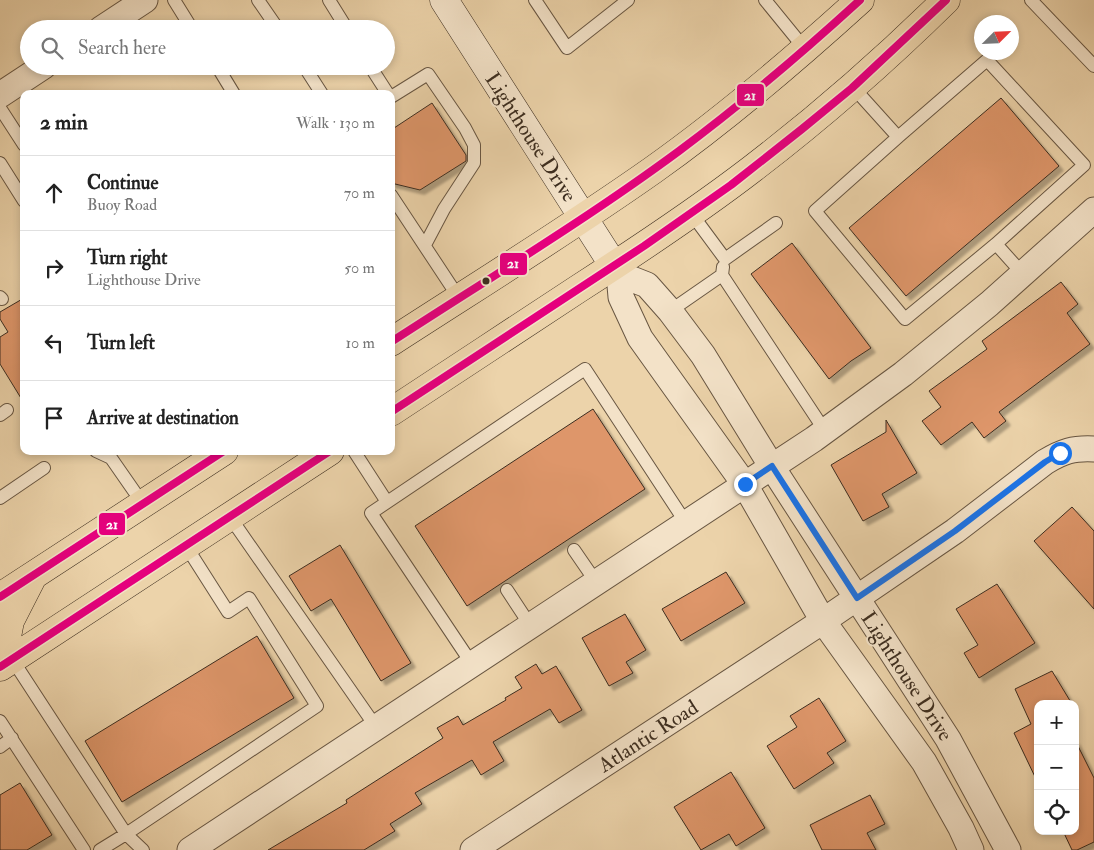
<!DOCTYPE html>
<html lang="en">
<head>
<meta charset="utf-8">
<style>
  :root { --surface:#fff; --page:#f6f6f6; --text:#222; --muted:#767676; --line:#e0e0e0 }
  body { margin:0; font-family:"IM FELL Double Pica",serif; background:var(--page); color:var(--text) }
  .controls { position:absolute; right:15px; bottom:15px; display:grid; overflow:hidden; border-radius:10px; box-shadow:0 2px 8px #0003 }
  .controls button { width:45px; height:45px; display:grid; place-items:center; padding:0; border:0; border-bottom:1px solid var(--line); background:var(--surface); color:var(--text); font:25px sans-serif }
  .compass { position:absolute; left:974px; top:15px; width:45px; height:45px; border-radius:50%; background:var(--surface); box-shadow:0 2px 8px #0003; rotate:66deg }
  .stop { position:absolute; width:15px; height:15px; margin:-11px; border:4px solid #1a73e8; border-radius:50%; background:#fff }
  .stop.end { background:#1a73e8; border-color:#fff; box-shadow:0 1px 5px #0008 }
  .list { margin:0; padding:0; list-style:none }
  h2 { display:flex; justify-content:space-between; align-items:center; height:65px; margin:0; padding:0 20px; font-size:21px }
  h2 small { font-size:16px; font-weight:400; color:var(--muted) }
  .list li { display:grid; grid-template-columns:32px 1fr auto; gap:15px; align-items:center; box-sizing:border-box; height:75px; padding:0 20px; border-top:1px solid var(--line) }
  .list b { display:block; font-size:19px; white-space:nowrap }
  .list p { margin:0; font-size:16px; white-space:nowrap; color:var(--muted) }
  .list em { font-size:16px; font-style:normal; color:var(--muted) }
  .icon { flex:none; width:28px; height:28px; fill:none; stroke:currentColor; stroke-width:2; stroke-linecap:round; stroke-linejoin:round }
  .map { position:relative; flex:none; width:1094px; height:850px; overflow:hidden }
  .search { position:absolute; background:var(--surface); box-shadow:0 2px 8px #0003; left:20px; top:20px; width:375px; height:55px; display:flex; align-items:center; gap:12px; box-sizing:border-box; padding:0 18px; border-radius:28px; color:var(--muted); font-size:19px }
  .panel { position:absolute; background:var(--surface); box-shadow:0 2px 8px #0003; left:20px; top:90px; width:375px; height:365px; border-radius:10px }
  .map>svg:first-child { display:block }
</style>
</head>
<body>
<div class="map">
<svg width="1094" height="850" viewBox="0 0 1094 850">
  <defs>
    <filter id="shadow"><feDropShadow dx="4.5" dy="4.5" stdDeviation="1" flood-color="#0004"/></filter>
  </defs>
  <rect width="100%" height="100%" fill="#ecd3aa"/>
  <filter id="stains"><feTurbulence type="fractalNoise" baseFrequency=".004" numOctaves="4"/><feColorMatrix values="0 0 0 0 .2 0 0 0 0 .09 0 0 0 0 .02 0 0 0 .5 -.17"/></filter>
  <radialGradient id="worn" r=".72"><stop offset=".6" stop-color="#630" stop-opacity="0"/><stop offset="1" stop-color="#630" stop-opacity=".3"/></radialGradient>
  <path fill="#de966b" stroke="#3c2d1f" filter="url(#shadow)" d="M1001 98 1059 166 906 296 849 228Z
    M432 103 466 155V161L420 190 391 183V130Z
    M792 243 871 348 851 361 829 379 751 274Z
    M1061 282 1078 304 1067 313 1090 344 999 412 1006 421 984 438 972 422 941 445 922 421 941 407 929 391 987 349 982 341Z
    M24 298V403L0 364V337L8 332 0 319V312Z
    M593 409 645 489 467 606 415 526Z
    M886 420 917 473 882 494 889 507 863 521 831 465 886 432Z
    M1072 507 1094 531V609L1034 541Z
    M340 545 411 663 381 681 331 599 311 611 289 576Z
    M726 572 745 603 681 641 662 609Z
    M997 584 1035 643 979 678 964 653 978 645 956 609Z
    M625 614 646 650 626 662 633 673 609 686 582 638Z
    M257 636 294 698 122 802 85 741Z
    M536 664 542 674 556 666 582 710 559 723 550 709 493 742 504 761 481 775 472 760 415 793 422 804 390 824 395 831 364 850H268L347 803 346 800 443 738 437 728 458 716 463 725 506 700 505 698 522 688 515 677Z
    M1052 671 1072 704H1038V783L1014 733 1031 724 1015 689Z
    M819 698 846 741 827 753 834 763 794 789 767 746 797 727 790 716Z
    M1075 740 1094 778V842L1077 850H1072L1063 831H1075Z
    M731 772 765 828 736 846 729 834 701 850 674 807Z
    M20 783 52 835 27 850H0V795Z
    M870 795 885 824 867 833 876 850H822L810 825Z"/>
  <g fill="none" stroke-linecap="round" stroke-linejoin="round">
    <defs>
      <path id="lane" d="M174 0 192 29
        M258 0 278 29
        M329 0 347 29
        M535 0 567 48 628 0
        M765 0 805 49
        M1031 0 1094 66
        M217 66 234 94
        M304 66 322 94
        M370 66 388 94
        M852 86 898 137 815 211 905 319 996 244 1023 274
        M391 97 428 74 465 128 474 145V163L444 209 425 245
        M0 108 24 145
        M898 137 987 60 1084 165 996 244
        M0 163 24 201
        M391 195 459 298
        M691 213 725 259 776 223
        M722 275 825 431
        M0 297 2 299
        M670 311 722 275 723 267
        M0 415 7 410
        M96 451 111 458 143 504
        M354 451 387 502
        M0 498 44 468
        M230 517 376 727
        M574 550 596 582
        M507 590 530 625
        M12 659 126 834 317 706 249 598 228 612 186 546
        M472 664 371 513 585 369 686 523
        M0 721 84 850
        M0 747 12 738
        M100 850 126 834 143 850"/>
      <path id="street" d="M101 29 145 0
        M0 95 44 66
        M614 266 619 274 621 297 640 338 745 485 823 621 924 762 961 828 971 850
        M619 274 647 285 670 311 703 355 772 467 948 739 1008 850
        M190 850 814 439 903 374 989 304 1094 210
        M473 850 823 621 955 531 1045 462C1063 451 1073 448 1094 449"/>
      <path id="secondary" d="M444 0 614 266"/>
      <path id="primary" d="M391 342C479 285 568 230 653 170 726 118 794 60 860 0
        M391 412C453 371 516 330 578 289 637 251 696 212 752 169 820 117 885 60 946 0
        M0 597 224 451
        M8 662 6 642 10 621 33 576
        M0 667 330 451"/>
    </defs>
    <use href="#lane" stroke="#685642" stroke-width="14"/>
    <use href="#street" stroke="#685642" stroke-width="27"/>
    <use href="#secondary" stroke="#3c2d1f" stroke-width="29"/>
    <use href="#primary" stroke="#3c2d1f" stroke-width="29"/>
    <use href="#lane" stroke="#f3e2c8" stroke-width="12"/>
    <use href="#street" stroke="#f3e2c8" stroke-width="25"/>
    <use href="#secondary" stroke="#f3e2c8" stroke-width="28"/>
    <use href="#primary" stroke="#ecd3aa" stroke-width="28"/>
    <defs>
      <path id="bus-1" d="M391 342C488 279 587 219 679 151 742 104 802 53 860 0
        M391 412 644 246 731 185 802 129 852 88 946 0
        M0 597 224 451
        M0 667 330 451"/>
    </defs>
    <use href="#bus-1" stroke="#f3e2c8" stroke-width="11"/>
    <use href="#bus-1" stroke="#e5007d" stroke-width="8"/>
  </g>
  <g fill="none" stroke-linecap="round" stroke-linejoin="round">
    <path stroke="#1a73e8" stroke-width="6" d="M745 484 772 466 857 598 955 531 1045 462 1060 453"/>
  </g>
  <circle fill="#3c2d1f" stroke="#f3e2c8" stroke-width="2" cx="486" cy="281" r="4.5"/>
  <g text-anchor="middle" stroke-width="4" stroke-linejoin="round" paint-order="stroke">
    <g font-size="21" fill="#3c2d1f" stroke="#f3e2c8">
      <text transform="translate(531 137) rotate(57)" y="7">Lighthouse Drive</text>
      <text transform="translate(907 676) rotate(57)" y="7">Lighthouse Drive</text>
      <text transform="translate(648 736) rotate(-33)" y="7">Atlantic Road</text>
    </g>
  </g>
  <g stroke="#f3e2c8" stroke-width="2">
    <rect x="736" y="83" width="29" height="24" rx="5" fill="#e5007d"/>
    <rect x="499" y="252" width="29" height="24" rx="5" fill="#e5007d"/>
    <rect x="98" y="512" width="28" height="24" rx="5" fill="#e5007d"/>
  </g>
  <g font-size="14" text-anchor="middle" font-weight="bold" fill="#fff">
    <text x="750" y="100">21</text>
    <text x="513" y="268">21</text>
    <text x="112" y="529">21</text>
  </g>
  <rect width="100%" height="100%" filter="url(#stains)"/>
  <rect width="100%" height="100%" fill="url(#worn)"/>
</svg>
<div class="controls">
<button>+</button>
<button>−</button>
<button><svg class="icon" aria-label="locate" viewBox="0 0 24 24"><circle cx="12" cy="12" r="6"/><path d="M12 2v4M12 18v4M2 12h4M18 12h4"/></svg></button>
</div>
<svg class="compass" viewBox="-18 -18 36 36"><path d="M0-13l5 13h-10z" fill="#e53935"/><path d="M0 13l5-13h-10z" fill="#767676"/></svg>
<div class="stop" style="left:1060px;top:453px"></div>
<div class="stop end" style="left:745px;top:484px"></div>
<div class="search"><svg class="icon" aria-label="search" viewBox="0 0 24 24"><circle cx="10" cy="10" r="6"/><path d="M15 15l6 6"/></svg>Search here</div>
<section class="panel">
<h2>2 min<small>Walk · 130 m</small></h2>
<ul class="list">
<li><svg class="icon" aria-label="ahead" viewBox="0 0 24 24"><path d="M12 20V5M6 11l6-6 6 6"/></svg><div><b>Continue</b><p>Buoy Road</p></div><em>70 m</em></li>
<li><svg class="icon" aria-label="right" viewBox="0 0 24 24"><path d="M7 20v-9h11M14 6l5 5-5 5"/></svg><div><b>Turn right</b><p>Lighthouse Drive</p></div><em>50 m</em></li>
<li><svg class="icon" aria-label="left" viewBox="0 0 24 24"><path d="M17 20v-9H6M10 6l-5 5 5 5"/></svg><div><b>Turn left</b></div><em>10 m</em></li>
<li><svg class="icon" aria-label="arrive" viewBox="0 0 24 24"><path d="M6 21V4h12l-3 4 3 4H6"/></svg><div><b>Arrive at destination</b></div></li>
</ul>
</section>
</div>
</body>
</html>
